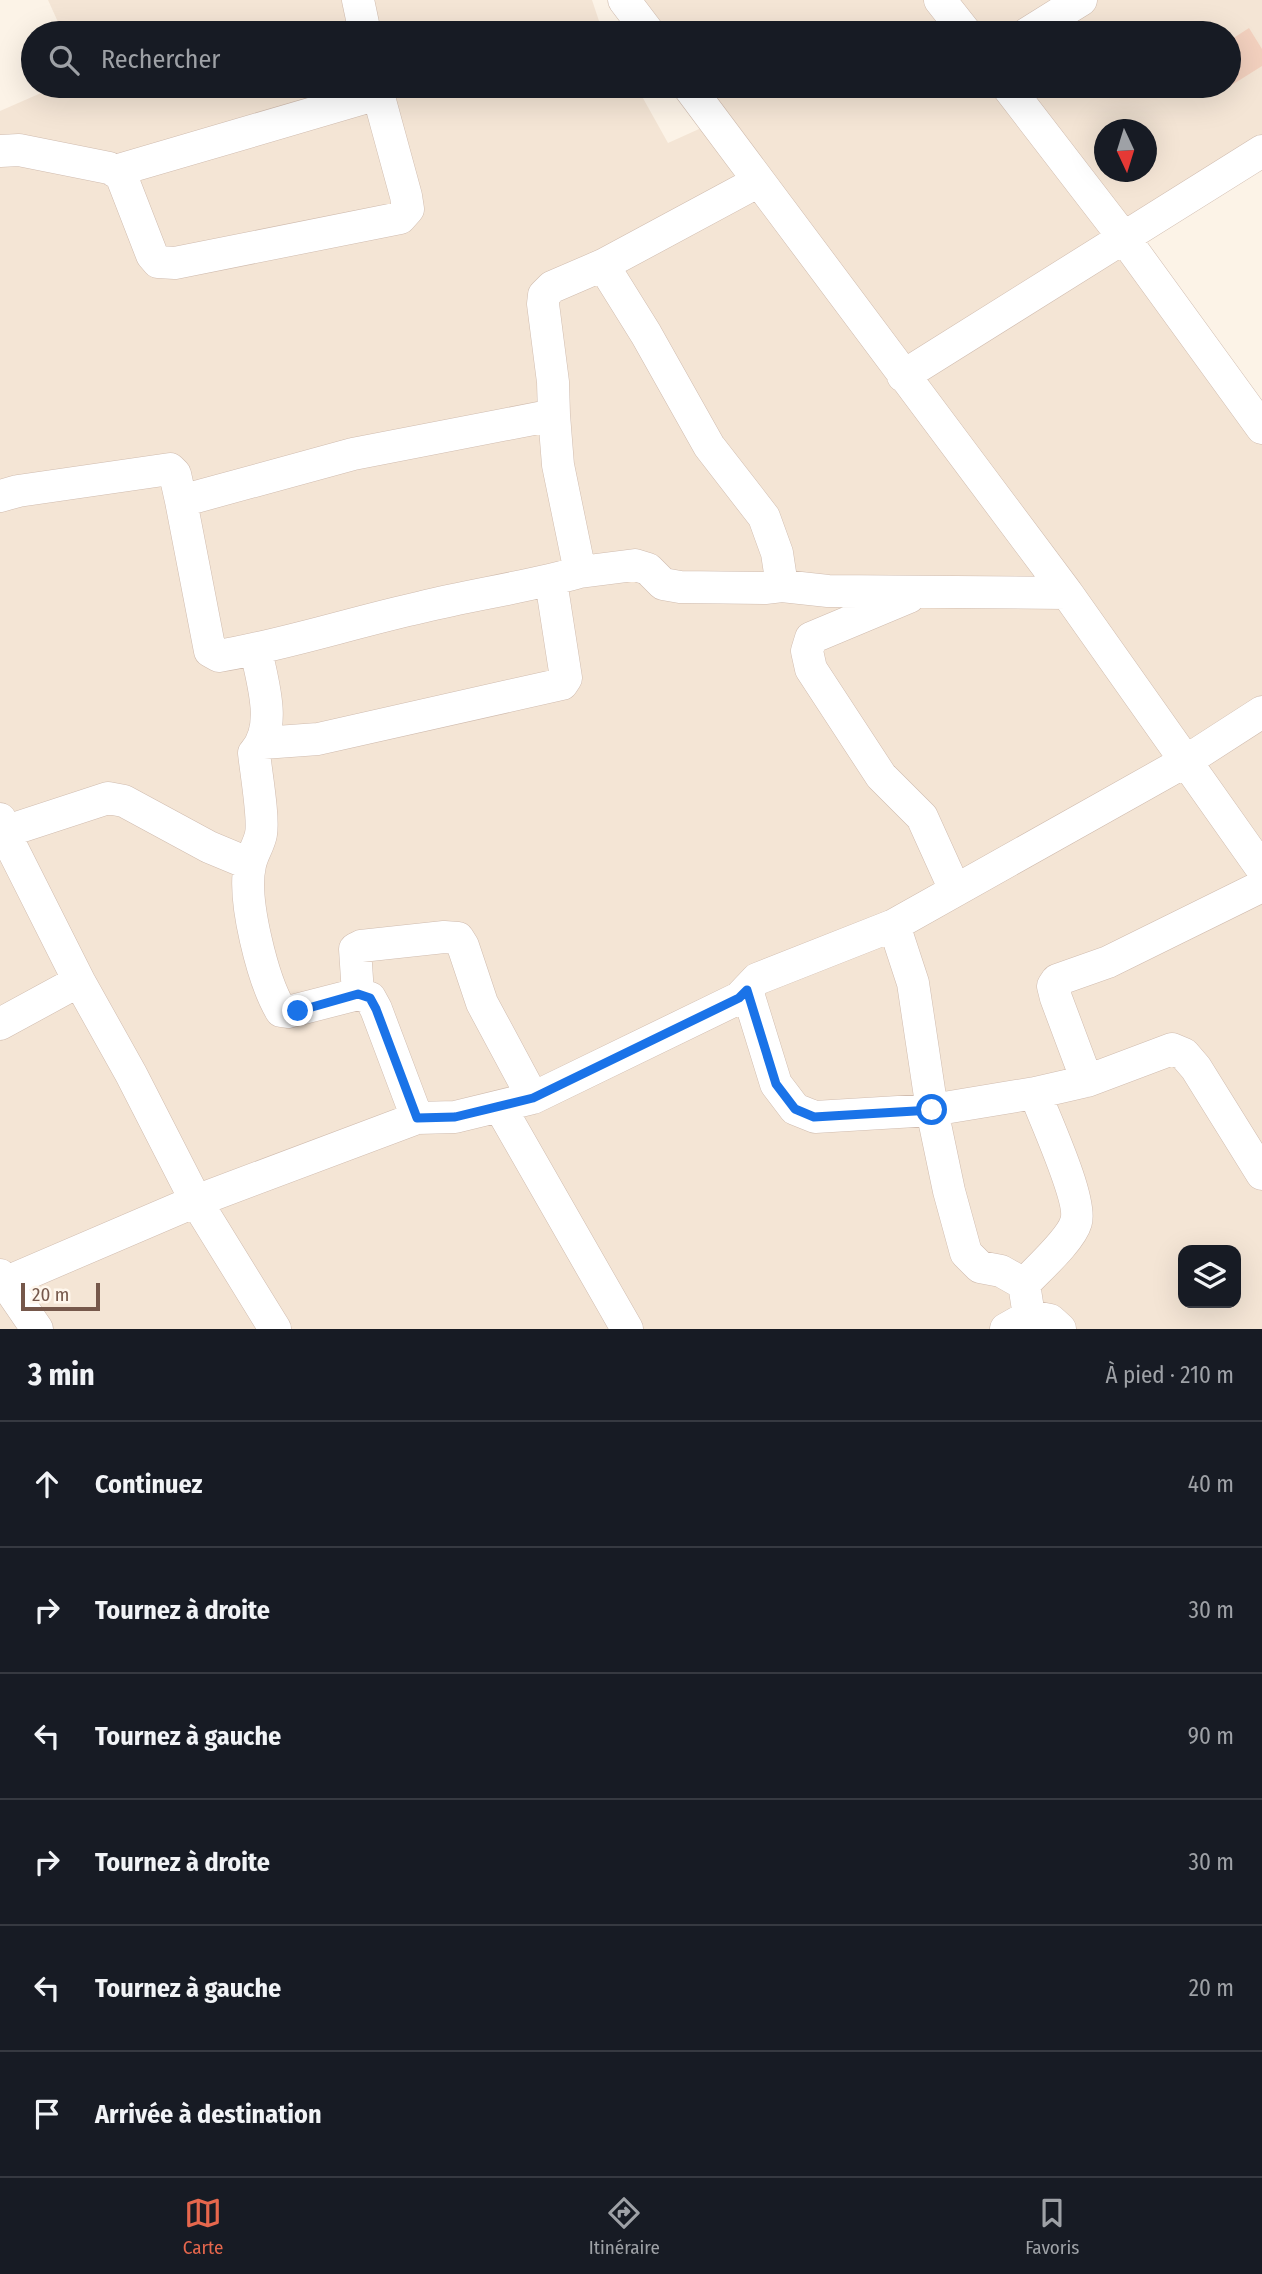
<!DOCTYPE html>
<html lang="fr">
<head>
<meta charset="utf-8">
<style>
  :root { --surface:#171b24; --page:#242831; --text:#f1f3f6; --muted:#9ea1a6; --line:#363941; --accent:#e6674d }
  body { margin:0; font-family:"Fira Sans Condensed",sans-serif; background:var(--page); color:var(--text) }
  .controls { position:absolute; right:21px; bottom:21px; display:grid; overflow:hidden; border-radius:14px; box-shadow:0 7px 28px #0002 }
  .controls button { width:63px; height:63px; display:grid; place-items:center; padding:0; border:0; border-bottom:2px solid var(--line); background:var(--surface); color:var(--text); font:35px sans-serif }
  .compass { position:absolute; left:1094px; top:119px; width:63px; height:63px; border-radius:50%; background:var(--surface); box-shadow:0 7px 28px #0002; rotate:176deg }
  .scale { position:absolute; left:21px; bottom:18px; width:79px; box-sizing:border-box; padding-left:7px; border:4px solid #76584b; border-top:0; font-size:19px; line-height:24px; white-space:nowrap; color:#76584b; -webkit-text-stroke:5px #fff7ed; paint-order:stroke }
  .stop { position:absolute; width:21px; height:21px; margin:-16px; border:5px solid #1a73e8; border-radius:50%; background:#fff }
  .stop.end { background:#1a73e8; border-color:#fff; box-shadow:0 2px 7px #0008 }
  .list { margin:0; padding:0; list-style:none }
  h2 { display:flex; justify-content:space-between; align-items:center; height:91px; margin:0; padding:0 28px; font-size:30px }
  h2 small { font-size:23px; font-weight:400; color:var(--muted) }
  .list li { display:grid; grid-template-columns:46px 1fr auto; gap:21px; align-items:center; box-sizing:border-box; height:126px; padding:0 28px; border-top:2px solid var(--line) }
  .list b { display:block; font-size:26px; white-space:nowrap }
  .list em { font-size:23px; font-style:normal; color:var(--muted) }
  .icon { flex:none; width:38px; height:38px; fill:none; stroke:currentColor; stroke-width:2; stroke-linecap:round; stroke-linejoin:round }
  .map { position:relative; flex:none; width:1262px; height:1329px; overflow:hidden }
  .search { position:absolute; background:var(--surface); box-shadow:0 7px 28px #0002; left:21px; right:21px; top:21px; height:77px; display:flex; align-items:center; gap:18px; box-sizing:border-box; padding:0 24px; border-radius:38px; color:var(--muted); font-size:26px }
  .sheet { height:847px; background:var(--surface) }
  nav { display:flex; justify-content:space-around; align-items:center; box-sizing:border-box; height:98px; border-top:2px solid var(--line); background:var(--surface); font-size:19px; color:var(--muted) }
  nav a { display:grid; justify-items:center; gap:4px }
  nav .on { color:var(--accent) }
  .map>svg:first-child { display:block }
</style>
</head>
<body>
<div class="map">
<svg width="1262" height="1329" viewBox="0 0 1262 1329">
  <rect width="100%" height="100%" fill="#fcf3e7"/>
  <path fill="#f4e5d5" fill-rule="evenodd" d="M48 0H592L603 33H63Z
    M627 0H1262V151L1124 238 1262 422V1329H0V111L57 86H621L624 94 639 91 668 143 719 120 693 86H1229V33H653ZM1104 130H1146V172H1104ZM1183 1250H1236V1303H1183Z"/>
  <path fill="#f2d0be" d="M1249 28 1262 49V66L1219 93 1215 86H1229V41Z"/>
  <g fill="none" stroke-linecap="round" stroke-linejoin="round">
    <defs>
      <path id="minor" d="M358 0 365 33
        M624 0 649 33
        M940 0 966 33
        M1028 33 1081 0
        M688 86 1067 593 1262 869
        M1007 86 1124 238 1262 428
        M0 151 19 150 109 168 121 175 152 255 158 262 175 263 400 218 408 209 406 196 376 86
        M115 171 378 94
        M603 265 646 334 709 446 764 517 777 553 782 586
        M903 376 1262 151
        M554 415 553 382 543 304 544 295 552 287 603 265 759 181
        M0 496 18 491 170 469 175 474 181 501 353 454 554 415 558 465 580 572 635 565 648 569 663 584 680 587 765 588 782 586 828 591 1067 593
        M181 501 210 651 219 656C288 644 354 622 422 607 475 594 528 587 580 572
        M909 597 811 638 807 651 811 669 881 776 922 817 955 890
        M256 650C262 681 278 727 254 753 256 772 264 818 261 834 259 845 252 854 250 865 242 899 263 981 281 1011L288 1012 358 994 370 998 376 1009 417 1118
        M263 743 318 739 562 684 566 678 551 581
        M0 819 4 832 79 981 131 1074 196 1201 275 1329
        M4 832 108 798 124 801 209 847 250 864
        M894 925 913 983 932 1110 949 1191 966 1253 980 1267 1001 1271 1024 1284 1029 1316
        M747 990 776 1084 795 1109 815 1117 932 1110 1035 1093 1087 1081 1172 1049 1184 1054 1196 1068 1262 1174
        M358 994 355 949 361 946 444 937 458 938 463 946 482 1003 533 1098
        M0 1024 79 981
        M1087 1081 1056 998 1053 986 1057 980 1108 962 1262 886
        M500 1107 627 1329
        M0 1275 37 1329
        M1024 1284C1037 1270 1071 1240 1076 1222 1083 1201 1044 1117 1035 1093
        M0 1285 196 1201 417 1118 455 1117 533 1098 739 998 757 979 894 925 1186 761 1262 712
        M1006 1329 1029 1316 1050 1320 1060 1329"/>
    </defs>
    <use href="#minor" stroke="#d0bcaf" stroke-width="33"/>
    <use href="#minor" stroke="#fff" stroke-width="32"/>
  </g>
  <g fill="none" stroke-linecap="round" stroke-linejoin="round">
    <path stroke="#1a73e8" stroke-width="9" d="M298 1011 358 994 370 998 376 1009 417 1118 455 1117 533 1098 739 998 747 990 776 1084 795 1109 814 1117 932 1110"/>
  </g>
</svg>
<div class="controls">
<button><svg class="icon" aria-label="layers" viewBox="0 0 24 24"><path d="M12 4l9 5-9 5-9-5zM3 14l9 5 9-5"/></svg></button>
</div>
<svg class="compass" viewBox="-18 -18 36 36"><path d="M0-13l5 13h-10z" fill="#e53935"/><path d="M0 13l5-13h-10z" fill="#9ea1a6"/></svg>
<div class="scale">20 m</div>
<div class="stop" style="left:932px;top:1110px"></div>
<div class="stop end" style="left:298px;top:1011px"></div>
<div class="search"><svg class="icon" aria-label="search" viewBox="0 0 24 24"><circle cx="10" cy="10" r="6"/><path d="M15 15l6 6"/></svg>Rechercher</div>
</div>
<section class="sheet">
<h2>3 min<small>À pied · 210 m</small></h2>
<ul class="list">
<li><svg class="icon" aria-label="ahead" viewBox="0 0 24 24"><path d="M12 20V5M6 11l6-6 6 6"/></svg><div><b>Continuez</b></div><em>40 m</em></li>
<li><svg class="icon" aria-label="right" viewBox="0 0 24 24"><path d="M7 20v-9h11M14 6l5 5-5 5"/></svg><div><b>Tournez à droite</b></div><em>30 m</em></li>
<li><svg class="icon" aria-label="left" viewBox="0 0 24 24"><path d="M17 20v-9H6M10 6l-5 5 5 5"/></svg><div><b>Tournez à gauche</b></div><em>90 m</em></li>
<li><svg class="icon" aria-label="right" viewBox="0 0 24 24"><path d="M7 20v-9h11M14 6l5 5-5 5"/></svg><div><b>Tournez à droite</b></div><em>30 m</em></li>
<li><svg class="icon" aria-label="left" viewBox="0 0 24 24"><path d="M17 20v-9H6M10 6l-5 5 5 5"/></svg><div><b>Tournez à gauche</b></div><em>20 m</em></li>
<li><svg class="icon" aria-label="arrive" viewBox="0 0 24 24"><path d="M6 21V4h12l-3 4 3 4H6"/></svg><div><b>Arrivée à destination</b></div></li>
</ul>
</section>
<nav>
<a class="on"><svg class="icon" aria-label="map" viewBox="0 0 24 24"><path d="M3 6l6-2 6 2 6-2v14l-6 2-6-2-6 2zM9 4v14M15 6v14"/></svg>Carte</a>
<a><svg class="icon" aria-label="directions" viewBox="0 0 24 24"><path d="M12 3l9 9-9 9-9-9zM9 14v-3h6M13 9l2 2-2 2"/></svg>Itinéraire</a>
<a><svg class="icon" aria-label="saved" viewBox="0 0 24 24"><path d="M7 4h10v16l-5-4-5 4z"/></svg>Favoris</a>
</nav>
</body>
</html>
